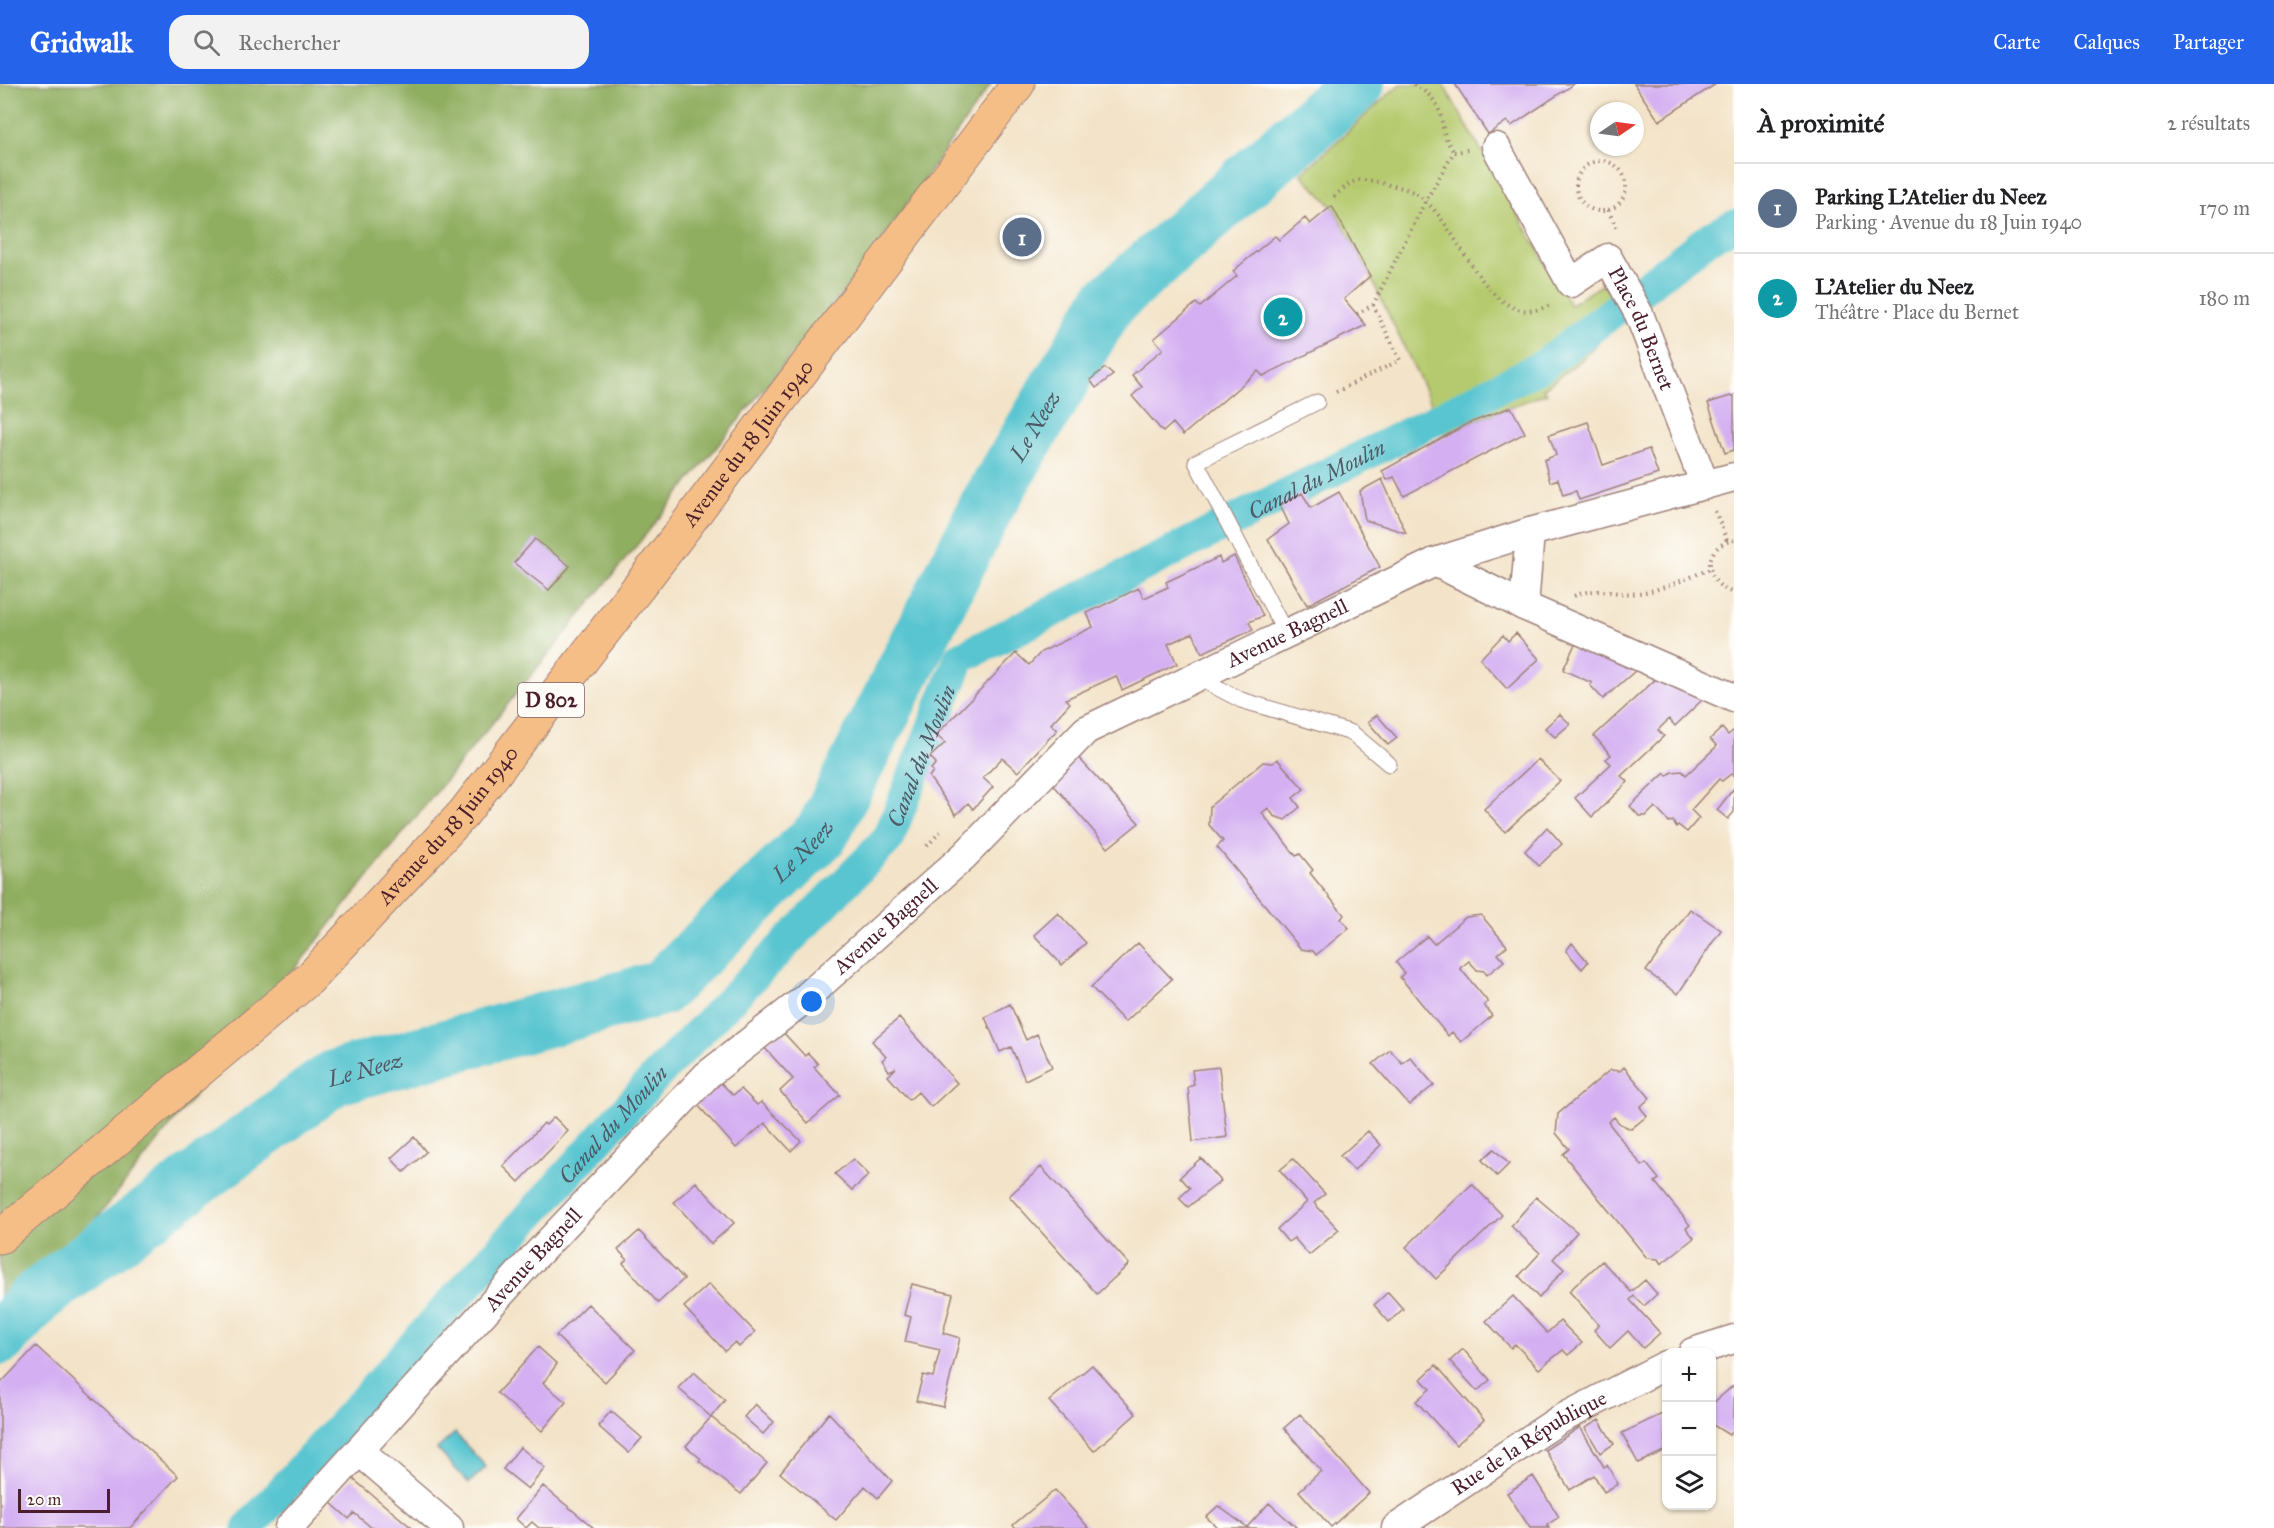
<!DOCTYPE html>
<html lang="fr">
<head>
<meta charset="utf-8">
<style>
  :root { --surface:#fff; --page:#f2f2f2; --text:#202124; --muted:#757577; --line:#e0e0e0; --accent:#2563eb }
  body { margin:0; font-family:"IM FELL Great Primer",serif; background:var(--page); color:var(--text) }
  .controls { position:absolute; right:18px; bottom:18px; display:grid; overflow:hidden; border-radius:12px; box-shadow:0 2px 4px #0004 }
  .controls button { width:54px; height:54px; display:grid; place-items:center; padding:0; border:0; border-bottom:2px solid var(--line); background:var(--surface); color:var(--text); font:30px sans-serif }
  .compass { position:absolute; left:1590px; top:18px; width:54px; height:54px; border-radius:50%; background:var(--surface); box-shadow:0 2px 4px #0004; rotate:77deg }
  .scale { position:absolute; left:18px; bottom:15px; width:92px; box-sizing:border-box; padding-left:6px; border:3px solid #4a1f2b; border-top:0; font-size:16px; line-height:21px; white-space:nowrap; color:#4a1f2b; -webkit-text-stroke:4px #fdfcf7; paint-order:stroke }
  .you { position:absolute; left:812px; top:918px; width:21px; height:21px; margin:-15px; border:4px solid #fff; border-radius:50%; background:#1a73e8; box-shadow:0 0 0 9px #1a73e833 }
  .badge { display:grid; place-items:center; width:39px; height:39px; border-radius:50%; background:var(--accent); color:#fff; font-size:20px; font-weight:700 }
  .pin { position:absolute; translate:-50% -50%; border:3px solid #fff; box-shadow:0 2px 6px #0006 }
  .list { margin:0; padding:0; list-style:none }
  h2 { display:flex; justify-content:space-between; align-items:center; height:78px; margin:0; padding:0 24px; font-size:26px }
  h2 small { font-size:20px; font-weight:400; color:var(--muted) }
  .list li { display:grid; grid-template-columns:39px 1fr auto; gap:18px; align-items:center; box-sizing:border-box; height:90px; padding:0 24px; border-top:2px solid var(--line) }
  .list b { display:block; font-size:22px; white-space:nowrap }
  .list p { margin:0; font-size:20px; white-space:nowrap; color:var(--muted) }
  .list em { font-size:20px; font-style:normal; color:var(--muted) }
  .icon { flex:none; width:33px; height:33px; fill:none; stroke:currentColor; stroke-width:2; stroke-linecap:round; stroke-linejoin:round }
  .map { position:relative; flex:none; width:1734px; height:1444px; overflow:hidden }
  header { display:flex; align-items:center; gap:36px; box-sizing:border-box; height:84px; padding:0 30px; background:var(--accent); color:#fff }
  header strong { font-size:28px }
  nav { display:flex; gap:33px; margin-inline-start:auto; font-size:21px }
  .search { width:420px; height:54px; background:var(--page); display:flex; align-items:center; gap:15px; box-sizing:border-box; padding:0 21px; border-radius:18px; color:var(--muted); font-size:22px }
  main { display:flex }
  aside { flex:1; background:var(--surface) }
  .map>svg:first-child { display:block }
</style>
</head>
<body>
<header>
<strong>Gridwalk</strong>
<div class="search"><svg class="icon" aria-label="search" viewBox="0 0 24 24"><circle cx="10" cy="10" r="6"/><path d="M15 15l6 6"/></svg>Rechercher</div>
<nav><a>Carte</a><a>Calques</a><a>Partager</a></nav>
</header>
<main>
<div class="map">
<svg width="1734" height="1444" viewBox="0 0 1734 1444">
  <rect width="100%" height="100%" fill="#fdfcf7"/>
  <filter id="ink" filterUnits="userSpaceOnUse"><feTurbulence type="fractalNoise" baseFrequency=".0167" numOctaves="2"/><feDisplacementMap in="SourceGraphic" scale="12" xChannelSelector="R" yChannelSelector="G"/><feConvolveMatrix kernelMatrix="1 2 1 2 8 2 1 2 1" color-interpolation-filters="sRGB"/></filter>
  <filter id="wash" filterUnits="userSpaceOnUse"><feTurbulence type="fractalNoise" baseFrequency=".008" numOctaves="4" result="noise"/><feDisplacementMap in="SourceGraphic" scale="24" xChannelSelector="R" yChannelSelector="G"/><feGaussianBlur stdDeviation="1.35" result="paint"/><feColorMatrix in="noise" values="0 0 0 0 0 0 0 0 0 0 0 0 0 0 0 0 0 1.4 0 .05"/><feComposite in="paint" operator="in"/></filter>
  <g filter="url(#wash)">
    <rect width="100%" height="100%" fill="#f3e3c8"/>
    <path fill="#b5ca6e" stroke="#80744c" stroke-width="1.5" d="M1400 0H1443L1570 221 1604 199 1624 232 1581 276 1543 305 1547 309 1467 340 1447 352 1370 192 1332 122 1301 90Z"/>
    <path fill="#90ae61" stroke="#6d6646" stroke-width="1.5" d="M0 0H991L863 183 399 754 0 1256Z"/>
    <path fill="#58c5d0" stroke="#51727e" stroke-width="1.5" d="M455 1349 486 1383 469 1399 437 1365Z"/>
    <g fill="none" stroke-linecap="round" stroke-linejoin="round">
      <path stroke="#58c5d0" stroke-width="32" id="s1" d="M248 1444 659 989 888 755 960 574 1542 282 1709 154 1734 141"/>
      <path stroke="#58c5d0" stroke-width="56" id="s2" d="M0 1253 37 1213 333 994 661 904 822 749 987 422 1108 219 1357 0"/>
    </g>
    <g id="blocks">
      <path fill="#d4b0f2" d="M1455 0H1574L1511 42 1507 37 1488 50Z
        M1634 0H1716L1659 37Z
        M1332 122 1370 192 1344 215 1366 241 1263 292 1258 287 1183 351 1173 339 1163 348 1132 312 1142 303 1132 291 1163 265 1154 255 1196 219 1200 223 1237 192 1233 187 1275 152 1279 156 1305 134 1310 140Z
        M1105 284 1113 291 1096 304 1090 296Z
        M1734 311V366L1725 369 1708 319Z
        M1511 323 1525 349 1404 412 1394 393 1387 396 1382 387 1467 340Z
        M1588 338 1603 381 1649 365 1658 390 1579 416 1576 407 1563 411 1558 395 1550 398 1544 376 1556 371 1549 351Z
        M1382 395 1406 449 1365 436 1360 407Z
        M1339 408 1380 483 1307 521 1268 455 1289 440 1280 421 1302 409 1311 424Z
        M535 455 570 482 549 506 514 479Z
        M1234 472 1263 532 1249 538 1253 546 1202 569 1193 549 1168 560 1177 580 1122 606 1116 592 1066 615 1070 619 1051 640 1057 646 1026 679 1018 688 1002 674 983 694 993 703 973 725 968 719 956 731 929 693 933 687 931 685 936 679 930 673 945 659 936 651 1016 569 1029 581 1041 568 1093 543 1087 529 1139 504 1144 514 1168 503 1166 498 1219 473 1221 479Z
        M1516 549 1539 575 1507 605 1480 575 1503 551 1508 557Z
        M1575 560 1602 572 1635 587 1603 615 1590 601 1592 599 1563 586Z
        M1656 595 1702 616 1675 642 1669 635 1658 646 1664 652 1621 692 1628 698 1592 733 1575 714 1611 680 1606 675 1611 671 1594 652Z
        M1560 630 1570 640 1555 653 1545 644Z
        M1377 631 1397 654 1388 661 1368 638Z
        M1722 644 1728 651 1734 646V692L1731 690 1722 697 1719 695 1691 726 1699 734 1687 748 1678 741 1676 743 1673 737 1669 738 1655 723 1646 732H1639L1630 722 1665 689 1667 692 1672 688 1682 687 1686 691 1717 662 1710 655Z
        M1076 671 1139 739 1108 764 1052 699Z
        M1277 675 1304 705 1293 714 1300 723 1285 736 1274 732 1268 724 1262 729 1296 772 1300 770 1313 786 1310 789 1344 831 1341 835 1349 844 1316 871 1313 867 1301 865 1217 763 1223 757 1209 741 1210 722 1263 678 1273 679Z
        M1538 675 1560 697 1505 748 1484 725Z
        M1734 704V728L1728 735 1717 726Z
        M1547 743 1562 760 1539 782 1525 767Z
        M1690 825 1721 846 1678 910 1646 887Z
        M1058 829 1086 859 1062 881 1034 851Z
        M1481 831 1507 862 1498 870 1504 877 1487 891 1484 887 1477 886 1469 877 1460 884 1488 918 1484 921 1492 932 1461 958 1452 948 1448 952 1400 893 1404 889 1396 878 1427 852 1434 860 1466 833Z
        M1138 859 1172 895 1125 938 1091 903Z
        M1572 859 1588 878 1582 885 1566 867Z
        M1010 920 1026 956 1037 950 1052 983 1025 996 1011 963 1000 968 985 933Z
        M899 934 957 999 931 1023 918 1008 909 1016 888 992 896 984 889 987 882 976 886 973 872 957Z
        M781 946 805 972 808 969 818 980 814 983 840 1011 808 1039 780 1007 793 995 763 962Z
        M1390 966 1402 979 1410 973 1434 1001 1409 1021 1373 980Z
        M1219 983 1227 1053 1193 1058 1188 1003 1194 1001 1192 986Z
        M1624 983 1650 1014 1640 1023 1647 1032 1631 1045 1620 1040 1614 1033 1608 1038 1642 1082 1646 1079 1659 1095 1655 1098 1690 1141 1686 1144 1694 1154 1661 1180 1658 1175 1647 1174 1563 1070 1569 1065 1556 1049 1558 1030 1610 986 1620 987Z
        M721 999 733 1011 741 1005 757 1021 761 1018 801 1057 791 1067 765 1039 736 1064 697 1020Z
        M554 1033 568 1047 519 1098 503 1082 544 1039 546 1041Z
        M1368 1047 1381 1061 1354 1086 1340 1072Z
        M414 1053 426 1068 404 1088 391 1074Z
        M1494 1065 1509 1080 1497 1092 1482 1076Z
        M1201 1074 1221 1097 1188 1123 1179 1114 1190 1104 1180 1093Z
        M853 1075 869 1091 852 1106 835 1090Z
        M1293 1075 1325 1110 1314 1119 1339 1146 1309 1171 1294 1154 1288 1158 1277 1145 1307 1118 1280 1086Z
        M1041 1083 1129 1180 1097 1210 1009 1112Z
        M696 1098 734 1139 711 1160 674 1118Z
        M1472 1100 1502 1131 1436 1195 1406 1163Z
        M1536 1113 1577 1148 1553 1175 1564 1185 1539 1214 1519 1192 1540 1169 1511 1142Z
        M639 1147 684 1195 658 1219 623 1179 627 1175 618 1166Z
        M1602 1177 1631 1208 1645 1196 1657 1210 1644 1222 1634 1212 1630 1216 1660 1249 1643 1264 1628 1247 1610 1264 1594 1246 1599 1241 1569 1207Z
        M709 1200 755 1248 739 1263 735 1258 725 1267 684 1223Z
        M912 1200 953 1210 943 1249 960 1254 943 1323 916 1317 923 1291 933 1293 940 1266 905 1258 911 1233 904 1231Z
        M1388 1208 1403 1225 1389 1238 1374 1221Z
        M1513 1212 1547 1249 1560 1237 1582 1259 1568 1271 1563 1266 1539 1285 1515 1260 1511 1264 1486 1237Z
        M588 1220 635 1266 605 1298 556 1252Z
        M36 1262 178 1392 130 1444H0V1300Z
        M538 1263 557 1280 543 1299 566 1318 542 1347 497 1309Z
        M1463 1265 1490 1296 1477 1307 1450 1277Z
        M1092 1281 1136 1330 1094 1367 1049 1317Z
        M1436 1281 1484 1336 1456 1361 1416 1317 1430 1305 1421 1295Z
        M694 1288 725 1316 711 1333 678 1304Z
        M1734 1301V1347L1729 1351 1713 1341 1712 1320Z
        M755 1320 774 1338 763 1350 744 1333Z
        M611 1327 642 1354 629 1369 598 1342Z
        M829 1329 892 1397 878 1414 865 1402 836 1436 780 1389Z
        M1300 1330 1369 1409 1331 1443 1299 1407 1321 1387 1284 1344Z
        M1662 1330 1664 1335 1666 1334V1366L1638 1379 1622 1349Z
        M711 1333 767 1379 741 1410 699 1377 701 1375 686 1362Z
        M1599 1336 1614 1360 1600 1369 1585 1344Z
        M1580 1343 1604 1383 1607 1381 1618 1400 1604 1408 1594 1391 1570 1406 1545 1366Z
        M520 1363 545 1384 528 1405 503 1385Z
        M1533 1392 1559 1433 1547 1441 1549 1444H1530L1507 1409Z
        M352 1394 371 1410 412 1444H372L354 1429 349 1435 330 1418Z
        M543 1402 594 1444H539L532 1438 526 1444 516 1435Z
        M1055 1406 1089 1444H1016L1013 1441Z
        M1269 1419 1297 1444H1218L1206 1433 1218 1422 1247 1443Z"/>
    </g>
  </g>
  <g filter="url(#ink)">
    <use href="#blocks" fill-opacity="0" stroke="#9e817a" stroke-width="1.5"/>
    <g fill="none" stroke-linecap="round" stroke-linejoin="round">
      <defs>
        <path id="lane" d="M1286 550 1196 378 1317 318
          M1197 593 1241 616 1352 649 1389 680"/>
        <g id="street">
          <path id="s3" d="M1496 63 1571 199 1608 174 1639 230 1705 401"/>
          <path d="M1530 448 1435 478 1524 522 1734 614"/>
          <path d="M1524 522 1530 448 1734 393"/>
          <path d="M1693 1268 1734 1255"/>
          <path d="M359 1367 449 1444"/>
          <path id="s4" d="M289 1444 525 1183 707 991 802 917 964 772 1086 646 1435 478"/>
          <path id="s5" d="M1396 1444 1559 1336 1666 1281"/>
        </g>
        <g id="primary">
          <path id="s6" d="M0 1153 309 895 463 730 678 452 1018 0"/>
        </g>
      </defs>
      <use href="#lane" stroke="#9e817a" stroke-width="17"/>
      <use href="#street" stroke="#9e817a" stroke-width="31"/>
      <use href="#primary" stroke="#9e817a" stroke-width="35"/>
      <path stroke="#9e817a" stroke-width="4" stroke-dasharray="1.5 4.5" stroke-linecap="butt" d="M1414 0C1454 25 1432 38 1454 68
        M1454 68 1468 66
        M1576 102a25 25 0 1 1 50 0a25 25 0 1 1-50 0Z
        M1334 113C1353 95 1357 93 1382 99 1392 102 1403 103 1413 108 1462 134 1485 256 1552 220
        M1608 126 1618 147
        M1357 230 1373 221 1425 118 1454 68
        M1336 308 1400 276 1373 221
        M1715 427 1727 457
        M1734 456C1701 462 1703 500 1734 509
        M1574 512C1601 501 1612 512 1639 509 1663 506 1687 494 1710 485
        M927 762 941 747"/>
      <use href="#lane" stroke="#fff" stroke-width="15"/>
      <use href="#street" stroke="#fff" stroke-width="28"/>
      <use href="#primary" stroke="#f6be87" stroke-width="33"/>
    </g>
  </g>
  <g text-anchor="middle" stroke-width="4.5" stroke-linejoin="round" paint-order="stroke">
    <rect fill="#fdfcf7" stroke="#806168" stroke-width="1.5" x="518" y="599" width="66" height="34" rx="4.5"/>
    <g font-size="20" font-weight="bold" fill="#4a1f2b">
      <text x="551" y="623">D 802</text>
    </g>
    <g font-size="21" fill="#4a1f2b" stroke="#fdfcf7">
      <text dy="7" stroke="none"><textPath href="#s3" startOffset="278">Place du Bernet</textPath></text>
      <text dy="7" stroke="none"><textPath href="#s6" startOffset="1096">Avenue du 18 Juin 1940</textPath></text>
      <text dy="7" stroke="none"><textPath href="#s4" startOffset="1353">Avenue Bagnell</textPath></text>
      <text dy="7" stroke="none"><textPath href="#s6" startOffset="610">Avenue du 18 Juin 1940</textPath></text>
      <text dy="7" stroke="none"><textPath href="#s4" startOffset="849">Avenue Bagnell</textPath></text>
      <text dy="7" stroke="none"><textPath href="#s4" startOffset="363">Avenue Bagnell</textPath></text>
      <text dy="7" stroke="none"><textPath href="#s5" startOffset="158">Rue de la République</textPath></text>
    </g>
    <g font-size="22" font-style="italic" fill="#4f5965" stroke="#fdfcf7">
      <text dy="8" stroke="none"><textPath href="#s2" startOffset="1446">Le Neez</textPath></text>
      <text dy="8" stroke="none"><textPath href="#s1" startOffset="1534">Canal du Moulin</textPath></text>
      <text dy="8" stroke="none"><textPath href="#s1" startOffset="1030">Canal du Moulin</textPath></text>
      <text dy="8" stroke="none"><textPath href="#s2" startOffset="960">Le Neez</textPath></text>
      <text dy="8" stroke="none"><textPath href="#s2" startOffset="456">Le Neez</textPath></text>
      <text dy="8" stroke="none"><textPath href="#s1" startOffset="544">Canal du Moulin</textPath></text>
    </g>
  </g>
</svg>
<div class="controls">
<button>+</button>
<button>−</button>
<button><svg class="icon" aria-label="layers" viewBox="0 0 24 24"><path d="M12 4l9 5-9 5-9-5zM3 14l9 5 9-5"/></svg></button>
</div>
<svg class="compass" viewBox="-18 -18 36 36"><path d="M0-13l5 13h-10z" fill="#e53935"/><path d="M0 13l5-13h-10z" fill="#757577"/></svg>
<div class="scale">20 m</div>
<div class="you"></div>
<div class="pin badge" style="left:1022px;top:153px;background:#5c6f8a">1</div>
<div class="pin badge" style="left:1283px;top:233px;background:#0f9aa8">2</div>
</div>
<aside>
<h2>À proximité<small>2 résultats</small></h2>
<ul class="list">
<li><span class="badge" style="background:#5c6f8a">1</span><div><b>Parking L'Atelier du Neez</b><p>Parking · Avenue du 18 Juin 1940</p></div><em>170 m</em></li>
<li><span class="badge" style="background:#0f9aa8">2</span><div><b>L'Atelier du Neez</b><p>Théâtre · Place du Bernet</p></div><em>180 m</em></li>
</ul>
</aside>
</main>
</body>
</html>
